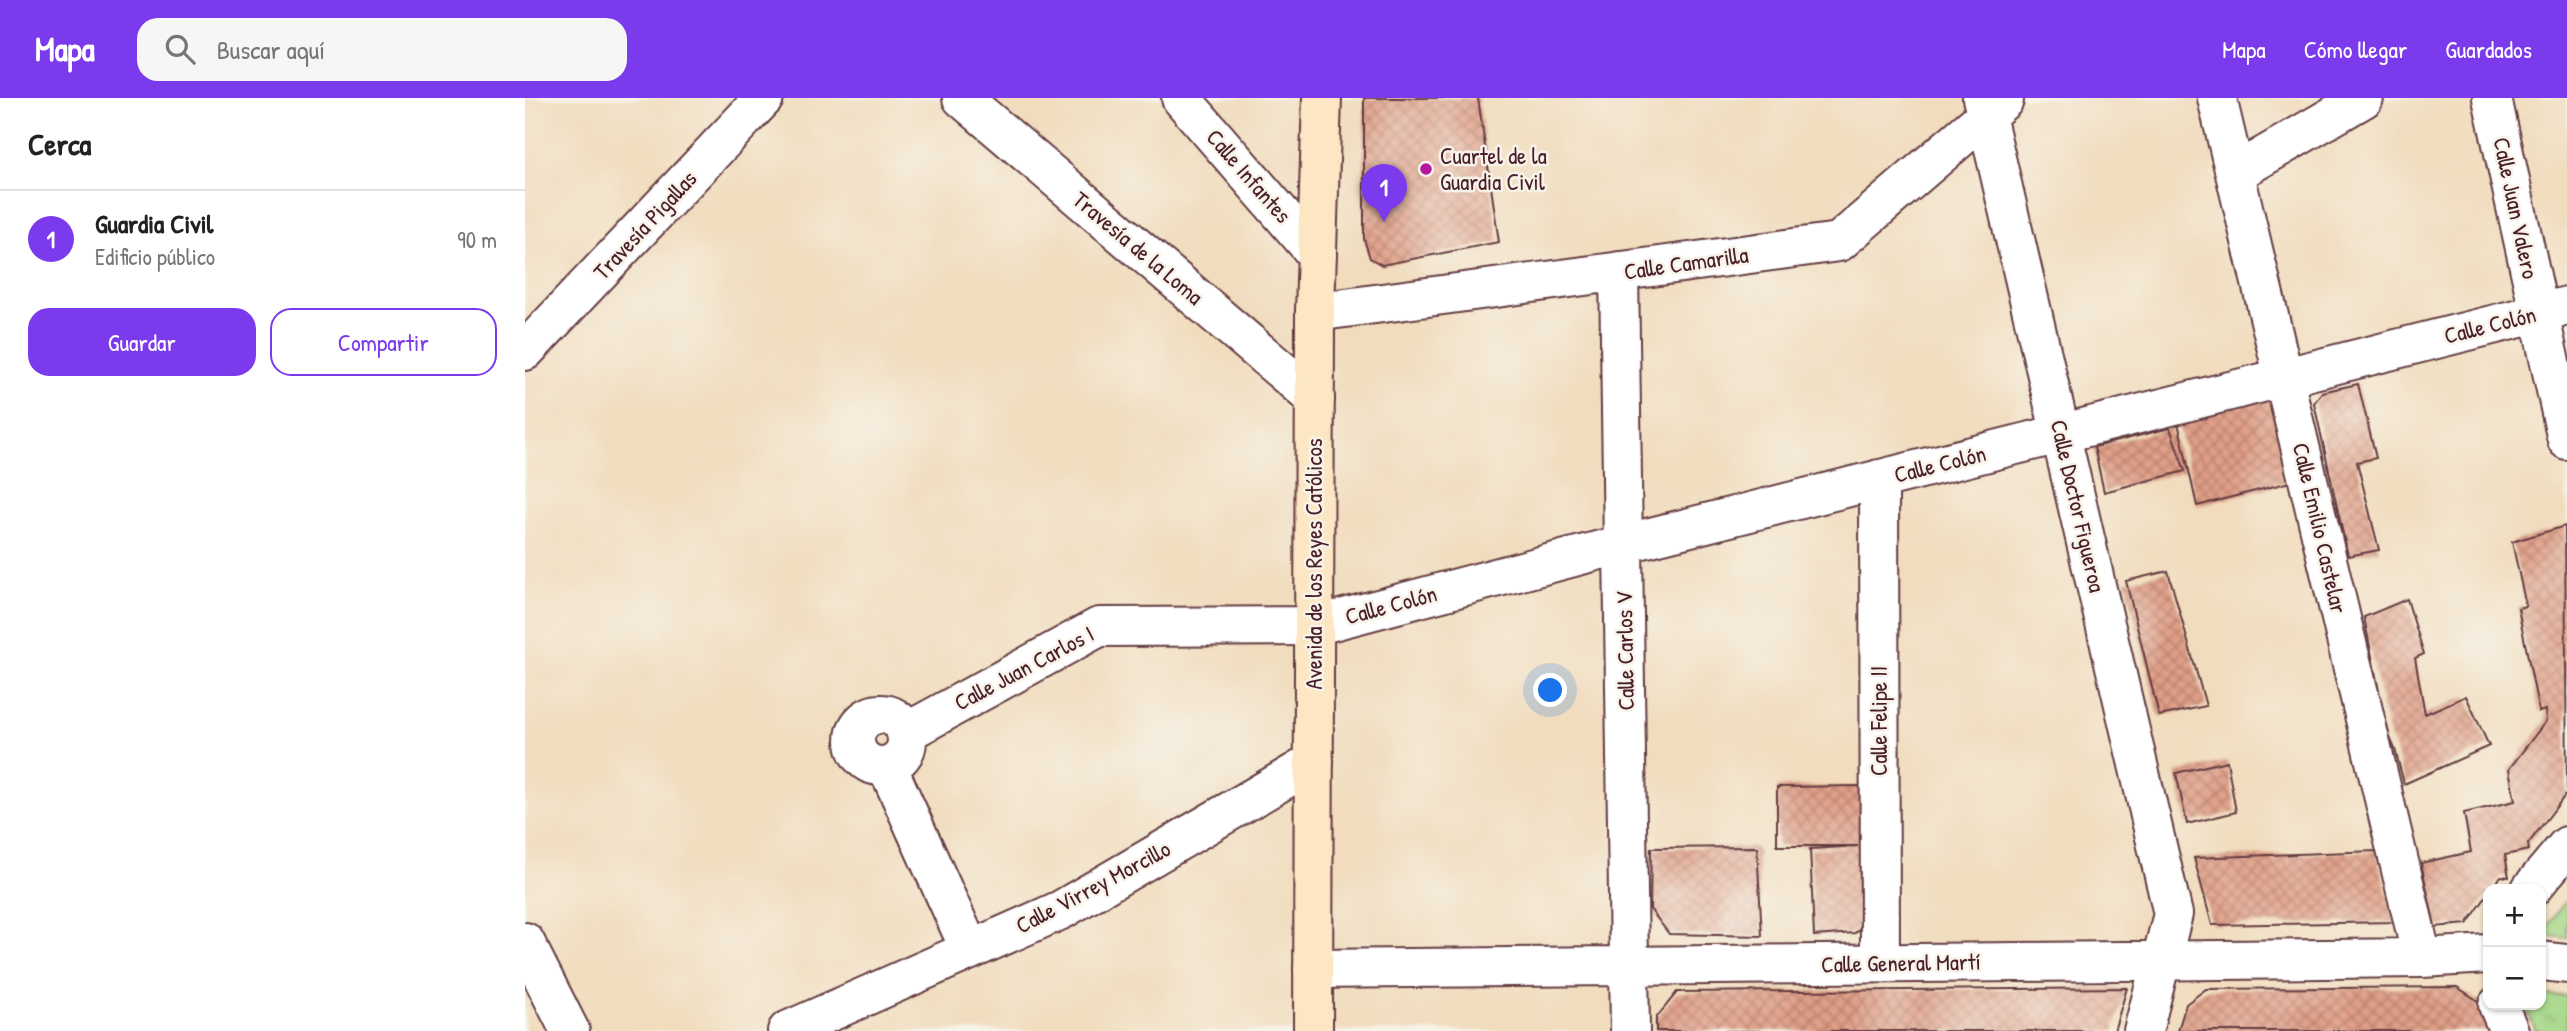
<!DOCTYPE html>
<html lang="es">
<head>
<meta charset="utf-8">
<style>
  :root { --surface:#fff; --page:#f6f6f6; --text:#222; --muted:#767676; --line:#e0e0e0; --accent:#7c3aed }
  body { margin:0; font-family:"Patrick Hand",sans-serif; background:var(--page); color:var(--text) }
  .controls { position:absolute; right:21px; bottom:21px; display:grid; overflow:hidden; border-radius:14px; box-shadow:0 2px 5px #0004 }
  .controls button { width:63px; height:63px; display:grid; place-items:center; padding:0; border:0; border-bottom:2px solid var(--line); background:var(--surface); color:var(--text); font:35px sans-serif }
  .you { position:absolute; left:1026px; top:593px; width:24px; height:24px; margin:-18px; border:5px solid #fff; border-radius:50%; background:#1a73e8; box-shadow:0 0 0 10px #1a73e833 }
  .badge { display:grid; place-items:center; width:46px; height:46px; border-radius:50%; background:var(--accent); color:#fff; font-size:23px; font-weight:700 }
  .pin { position:absolute; translate:-50% -58px; filter:drop-shadow(0 2px 4px #0008) }
  .pin::after { content:''; position:absolute; top:37px; width:24px; height:21px; background:inherit; clip-path:polygon(0 0,100% 0,50% 100%) }
  .list { margin:0; padding:0; list-style:none }
  h2 { display:flex; justify-content:space-between; align-items:center; height:91px; margin:0; padding:0 28px; font-size:30px }
  h2 small { font-size:23px; font-weight:400; color:var(--muted) }
  .list li { display:grid; grid-template-columns:46px 1fr auto; gap:21px; align-items:center; box-sizing:border-box; height:98px; padding:0 28px; border-top:2px solid var(--line) }
  .list b { display:block; font-size:26px; white-space:nowrap }
  .list p { margin:0; font-size:23px; white-space:nowrap; color:var(--muted) }
  .list em { font-size:23px; font-style:normal; color:var(--muted) }
  .actions { display:flex; gap:14px; padding:21px 28px }
  .actions a { flex:1; padding:16px 0; border:2px solid var(--accent); border-radius:21px; text-align:center; font-size:24px; color:var(--accent) }
  .actions .main { background:var(--accent); color:#fff }
  .icon { flex:none; width:38px; height:38px; fill:none; stroke:currentColor; stroke-width:2; stroke-linecap:round; stroke-linejoin:round }
  .map { position:relative; flex:none; width:2042px; height:933px; overflow:hidden }
  header { display:flex; align-items:center; gap:42px; box-sizing:border-box; height:98px; padding:0 35px; background:var(--accent); color:#fff }
  header strong { font-size:33px }
  nav { display:flex; gap:38px; margin-inline-start:auto; font-size:24px }
  .search { width:490px; height:63px; background:var(--page); display:flex; align-items:center; gap:18px; box-sizing:border-box; padding:0 24px; border-radius:21px; color:var(--muted); font-size:26px }
  main { display:flex }
  aside { flex:1; background:var(--surface) }
  .map>svg:first-child { display:block }
</style>
</head>
<body>
<header>
<strong>Mapa</strong>
<div class="search"><svg class="icon" aria-label="search" viewBox="0 0 24 24"><circle cx="10" cy="10" r="6"/><path d="M15 15l6 6"/></svg>Buscar aquí</div>
<nav><a>Mapa</a><a>Cómo llegar</a><a>Guardados</a></nav>
</header>
<main>
<aside>
<h2>Cerca<small></small></h2>
<ul class="list">
<li><span class="badge">1</span><div><b>Guardia Civil</b><p>Edificio público</p></div><em>90 m</em></li>
</ul>
<div class="actions"><a class="main">Guardar</a><a>Compartir</a></div>
</aside>
<div class="map">
<svg width="2042" height="933" viewBox="0 0 2042 933">
  <defs>
    <pattern id="grass-tufts" width="24" height="20" patternUnits="userSpaceOnUse" patternTransform="scale(1.75)"><rect width="24" height="20" fill="#a3d686"/><path d="M3 7l-1-3M5 7V3M7 7l1-3M15 17l-1-3M17 17v-4M19 17l1-3" fill="none" stroke="#8eb774"/></pattern>
    <pattern id="building-cross-hatch" width="8" height="8" patternUnits="userSpaceOnUse" patternTransform="scale(1.75)"><rect width="8" height="8" fill="#e09f87"/><path d="M0 0l8 8M0 8l8-8" fill="none" stroke="#b8816f"/></pattern>
  </defs>
  <rect width="100%" height="100%" fill="#f7f3e8"/>
  <filter id="ink" filterUnits="userSpaceOnUse"><feTurbulence type="fractalNoise" baseFrequency=".0143" numOctaves="2"/><feDisplacementMap in="SourceGraphic" scale="14" xChannelSelector="R" yChannelSelector="G"/><feConvolveMatrix kernelMatrix="1 2 1 2 8 2 1 2 1" color-interpolation-filters="sRGB"/></filter>
  <filter id="wash" filterUnits="userSpaceOnUse"><feTurbulence type="fractalNoise" baseFrequency=".00686" numOctaves="4" result="noise"/><feDisplacementMap in="SourceGraphic" scale="28" xChannelSelector="R" yChannelSelector="G"/><feGaussianBlur stdDeviation="1.57" result="paint"/><feColorMatrix in="noise" values="0 0 0 0 0 0 0 0 0 0 0 0 0 0 0 0 0 1.4 0 .05"/><feComposite in="paint" operator="in"/></filter>
  <g filter="url(#wash)">
    <rect width="100%" height="100%" fill="#f1dcbd"/>
    <path fill="url(#grass-tufts)" stroke="#767a58" stroke-width="2" d="M2042 801V840L2016 837Z
      M2016 897 2042 898V933H2011L2000 907H2016Z"/>
    <g id="blocks">
      <path fill="url(#building-cross-hatch)" d="M839 0H953L974 144 857 167 845 160 839 141Z
        M1833 286 1851 360 1832 364 1854 452 1823 458 1789 305 1797 294Z
        M1738 301 1760 312 1773 382 1672 408 1652 320Z
        M1645 330 1660 373 1579 394 1569 349Z
        M2040 428 2042 695 2003 746 2004 752 1980 757 1984 779 1976 778 1967 791H1963V796L1942 826 1910 829 1896 765 1946 754 1939 715 1990 703 1984 671 2021 623 2020 612 2014 614 1993 510 2001 508 1987 444Z
        M1643 473 1681 608 1634 618 1601 483Z
        M1882 501 1899 556 1890 560 1900 616 1941 598 1964 648 1879 686 1870 651 1862 633 1839 519Z
        M1702 663 1711 714 1662 726 1651 675Z
        M1339 688 1346 819 1330 835 1289 838 1285 751 1333 748H1252V689Z
        M1232 749 1237 838 1144 836 1125 811 1126 750Z
        M1851 753 1870 824 1687 827 1669 760Z
        M1932 889 1956 905 1966 933H1653L1661 906 1681 891Z
        M1602 890 1589 933H1131V920L1152 894Z"/>
    </g>
  </g>
  <g filter="url(#ink)">
    <use href="#blocks" fill-opacity="0" stroke="#633b41" stroke-width="2"/>
    <g fill="none" stroke-linecap="round" stroke-linejoin="round">
      <defs>
        <path id="street" d="M437 0 790 301
          M656 0 792 157
          M1457 0 1648 816 1618 933
          M1692 0 1897 860
          M1967 0 2042 342
          M1710 75 1839 0
          M1094 173 1105 933
          M790 214 1314 144 1479 2
          M0 253 239 0
          M1354 381 1355 865
          M330 642a26 26 0 1 1 52 0a26 26 0 1 1-52 0Z
          M382 634 574 529 789 528 1098 446 2042 208
          M362 668 445 852
          M2006 791 2042 748
          M0 844 45 933
          M2016 863 2042 866
          M788 871 1897 860 1963 856
          M1973 907 1984 933
          M262 933 536 812 789 664"/>
        <path id="secondary" d="M788 933 790 214 797 0"/>
      </defs>
      <use href="#street" stroke="#633b41" stroke-width="42"/>
      <use href="#secondary" stroke="#633b41" stroke-width="42"/>
      <use href="#street" stroke="#fff" stroke-width="38"/>
      <use href="#secondary" stroke="#fce6c4" stroke-width="38"/>
    </g>
  </g>
  <circle fill="#b5179e" stroke="#f7f3e8" stroke-width="2.5" cx="901" cy="71" r="7"/>
  <g text-anchor="middle" stroke-width="5" stroke-linejoin="round" paint-order="stroke">
    <g font-size="23" fill="#4a1f2b" stroke="#f7f3e8" text-anchor="start">
      <text x="915" y="66">Cuartel de la<tspan x="915" dy="26">Guardia Civil</tspan></text>
    </g>
    <g font-size="23" fill="#4a1f2b" stroke="#f7f3e8">
      <text transform="translate(724 78) rotate(49)" y="8">Calle Infantes</text>
      <text transform="translate(1991 110) rotate(78)" y="8">Calle Juan Valero</text>
      <text transform="translate(120 127) rotate(-47)" y="8">Travesía Pigallas</text>
      <text transform="translate(613 150) rotate(40)" y="8">Travesía de la Loma</text>
      <text transform="translate(1161 165) rotate(-8)" y="8">Calle Camarilla</text>
      <text transform="translate(1965 227) rotate(-14)" y="8">Calle Colón</text>
      <text transform="translate(1415 366) rotate(-14)" y="8">Calle Colón</text>
      <text transform="translate(1553 408) rotate(77)" y="8">Calle Doctor Figueroa</text>
      <text transform="translate(1795 430) rotate(77)" y="8">Calle Emilio Castelar</text>
      <text transform="translate(789 466) rotate(-90)" y="8">Avenida de los Reyes Católicos</text>
      <text transform="translate(866 507) rotate(-15)" y="8">Calle Colón</text>
      <text transform="translate(1100 553) rotate(-91)" y="8">Calle Carlos V</text>
      <text transform="translate(499 570) rotate(-28)" y="8">Calle Juan Carlos I</text>
      <text transform="translate(1354 623) rotate(-90)" y="8">Calle Felipe II</text>
      <text transform="translate(568 789) rotate(-28)" y="8">Calle Virrey Morcillo</text>
      <text transform="translate(1376 865) rotate(-1)" y="8">Calle General Martí</text>
    </g>
  </g>
</svg>
<div class="controls">
<button>+</button>
<button>−</button>
</div>
<div class="you"></div>
<div class="pin badge" style="left:859px;top:124px">1</div>
</div>
</main>
</body>
</html>
